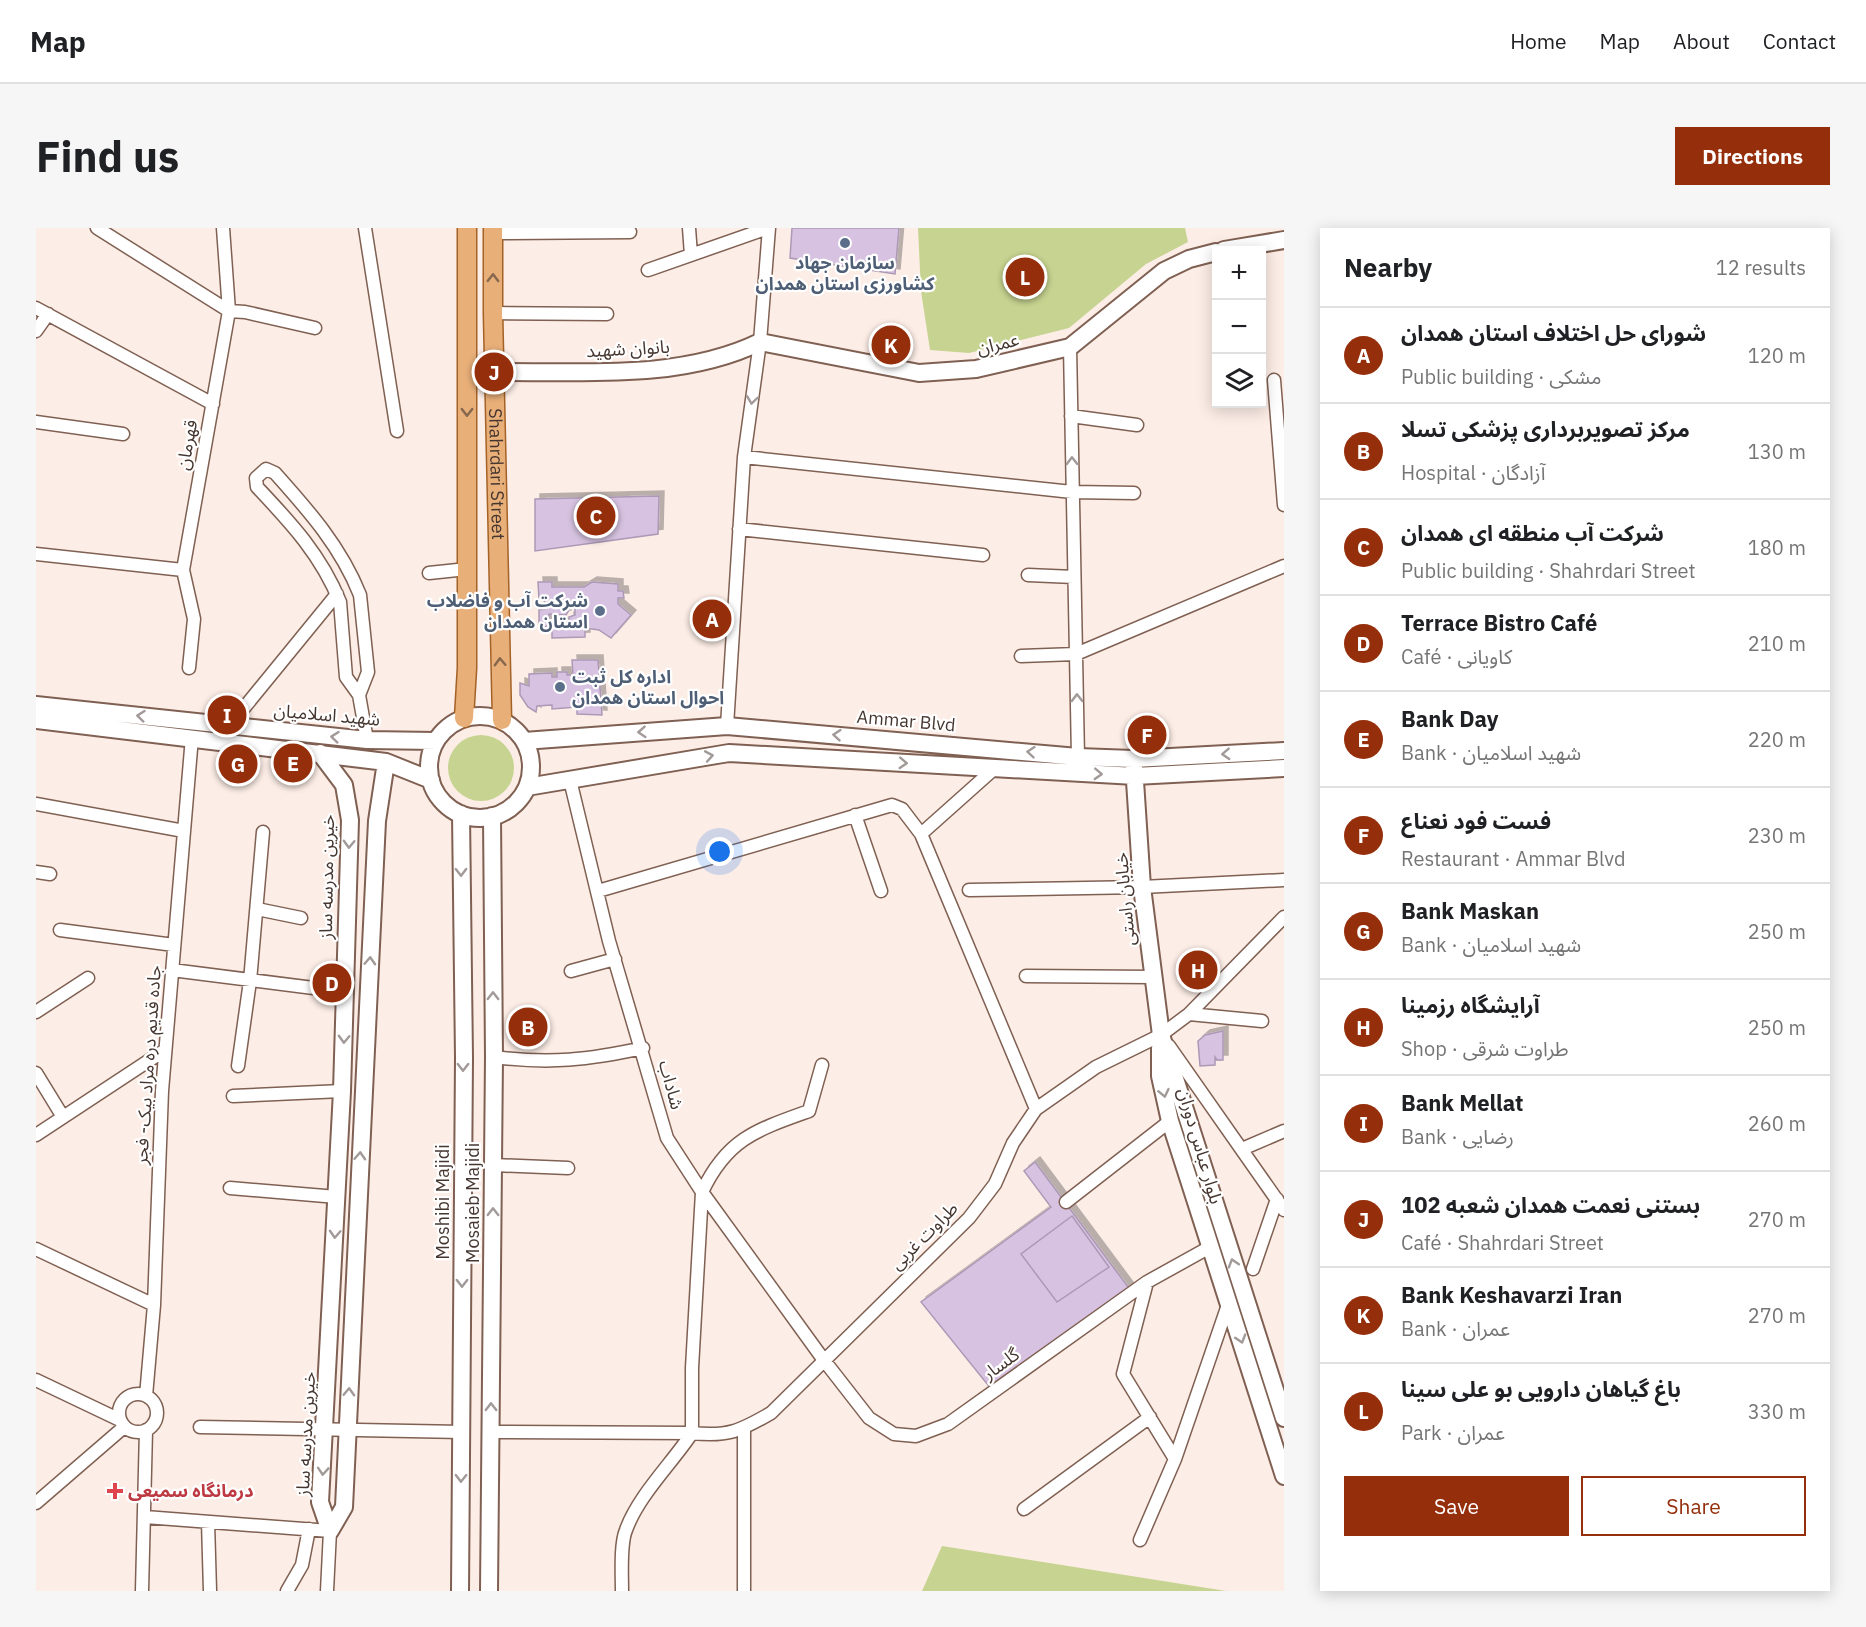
<!DOCTYPE html>
<html lang="en">
<head>
<meta charset="utf-8">
<style>
  :root { --surface:#fff; --page:#f6f6f6; --text:#202124; --muted:#757577; --line:#e0e0e0; --accent:#952e0b }
  body { margin:0; font-family:"IBM Plex Sans","Noto Sans Arabic",sans-serif; background:var(--page); color:var(--text) }
  .controls { position:absolute; right:18px; top:18px; display:grid; overflow:hidden; border-radius:0px; box-shadow:0 3px 15px #0003 }
  .controls button { width:54px; height:54px; display:grid; place-items:center; padding:0; border:0; border-bottom:2px solid var(--line); background:var(--surface); color:var(--text); font:30px sans-serif }
  .you { position:absolute; left:684px; top:624px; width:21px; height:21px; margin:-15px; border:4px solid #fff; border-radius:50%; background:#1a73e8; box-shadow:0 0 0 9px #1a73e833 }
  .badge { display:grid; place-items:center; width:39px; height:39px; border-radius:50%; background:var(--accent); color:#fff; font-size:20px; font-weight:700 }
  .pin { position:absolute; translate:-50% -50%; border:3px solid #fff; box-shadow:0 2px 6px #0006 }
  .list { margin:0; padding:0; list-style:none }
  h2 { display:flex; justify-content:space-between; align-items:center; height:78px; margin:0; padding:0 24px; font-size:26px }
  h2 small { font-size:20px; font-weight:400; color:var(--muted) }
  .list li { display:grid; grid-template-columns:39px 1fr auto; gap:18px; align-items:center; box-sizing:border-box; height:96px; padding:0 24px; border-top:2px solid var(--line) }
  .list b { display:block; font-size:22px; white-space:nowrap }
  .list p { margin:0; font-size:20px; white-space:nowrap; color:var(--muted) }
  .list em { font-size:20px; font-style:normal; color:var(--muted) }
  .actions { display:flex; gap:12px; padding:18px 24px }
  .actions a { flex:1; padding:14px 0; border:2px solid var(--accent); border-radius:0px; text-align:center; font-size:21px; color:var(--accent) }
  .actions .main { background:var(--accent); color:#fff }
  .icon { flex:none; width:33px; height:33px; fill:none; stroke:currentColor; stroke-width:2; stroke-linecap:round; stroke-linejoin:round }
  .map { position:relative; flex:none; width:1248px; height:1363px; overflow:hidden; border-radius:0px }
  header { display:flex; align-items:center; gap:36px; box-sizing:border-box; height:84px; padding:0 30px; background:var(--surface); border-bottom:2px solid var(--line) }
  header strong { font-size:28px }
  nav { display:flex; gap:33px; margin-inline-start:auto; font-size:21px }
  .intro { display:flex; align-items:center; justify-content:space-between; box-sizing:border-box; height:144px; padding:0 36px }
  h1 { margin:0; font-size:42px }
  .button { padding:15px 27px; border-radius:0px; background:var(--accent); color:#fff; font-size:21px; font-weight:700 }
  main { display:flex; gap:36px; padding:0 36px }
  aside { flex:1; background:var(--surface); border-radius:0px; box-shadow:0 3px 15px #0003 }
  .map>svg:first-child { display:block }
</style>
</head>
<body>
<header>
<strong>Map</strong>
<nav><a>Home</a><a>Map</a><a>About</a><a>Contact</a></nav>
</header>
<div class="intro"><h1>Find us</h1><a class="button">Directions</a></div>
<main>
<div class="map">
<svg width="1248" height="1363" viewBox="0 0 1248 1363">
  <defs>
    <filter id="shadow"><feDropShadow dx="5" dy="-5" stdDeviation="0" flood-color="#0004"/></filter>
  </defs>
  <rect width="100%" height="100%" fill="#fcede6"/>
  <path fill="#c7d390" d="M882 0H1149L1152 14 1110 36 1033 100 933 125 894 122 885 63Z
    M412 540a33 33 0 1 1 66 0a33 33 0 1 1-66 0Z
    M906 1318 1190 1363H886Z"/>
  <path fill="#d7c3e1" stroke="#ac99b6" stroke-width="1.5" filter="url(#shadow)" d="M756 0H863L859 46 754 30Z
    M623 268 622 306 499 323V271Z
    M502 354H516V359H548L556 354 582 356V363H587L588 370H582V376L595 387 575 410 563 402 549 400V409L516 410V395H533V389L539 387V381L536 377 530 387 513 386V398L507 399 508 396H503V382L509 381 508 372 503 371Z
    M536 432H562L566 487 541 486V479L516 481V477L501 478 500 484 492 479 484 467V455L493 458V446L516 445V449H521V444H531V447H537Z
    M1187 803V832H1181L1179 829V837L1164 838 1162 813 1169 807Z
    M999 934 1095 1063 956 1162 885 1074 1015 979 988 943Z
    M1036 988 1073 1039 1021 1074 985 1026Z"/>
  <g fill="none" stroke-linecap="round" stroke-linejoin="round">
    <defs>
      <path id="street" d="M61 0 193 83 209 84 279 100
        M329 0 361 203
        M653 0 655 27
        M457 5 594 4
        M612 42 732 0
        M0 80 177 176
        M457 85 571 86
        M0 103 12 86
        M1034 119 1042 529
        M1238 152 1248 277
        M1035 188 1101 197
        M0 194 87 206
        M708 229 1036 264 1098 265
        M230 241 239 245C273 283 305 319 324 367L332 444 323 467 310 449 304 374C285 327 255 295 221 259L220 250Z
        M703 301 947 327
        M0 326 147 342
        M393 345 431 341
        M992 347 1038 349
        M985 428 1040 426 1248 338
        M153 440 158 391 147 342 193 83 187 0
        M323 467 331 512
        M194 497 301 366
        M691 498 708 229 724 114 733 0
        M959 540 885 606 1000 881
        M534 552 573 713 631 910 666 964 787 1131 833 1190 858 1206 880 1208 912 1196 1111 1054 1174 1019
        M0 576 148 603
        M819 587 845 663
        M0 644 14 646
        M933 662 1106 659 1248 652
        M562 663 856 577 866 581 885 606
        M221 681 265 690
        M24 702 138 717
        M136 742 309 764
        M535 743 579 731
        M990 748 1116 749
        M0 784 52 750
        M1153 786 1226 793
        M1133 818 1248 982
        M458 829C514 836 552 832 607 820
        M202 838 214 753 227 604
        M0 845 27 889
        M197 868 306 863
        M0 907 129 822
        M1206 921 1248 903
        M457 937 532 940
        M194 960 301 969
        M1030 974 1134 893
        M0 1021 118 1077
        M1217 1041 1241 971
        M1111 1054 1087 1146 1139 1231
        M0 1152 84 1192
        M83 1185a19 19 0 1 1 38 0a19 19 0 1 1-38 0Z
        M110 1168 118 1077 126 863 156 509
        M164 1199 426 1204
        M708 1200V1363
        M455 1204 656 1205C692 1209 704 1203 735 1185L933 990 959 956 977 915 1000 881 1060 839 1125 807 1153 786 1248 689
        M656 1205V1140L666 964C691 911 720 902 773 883L786 837
        M0 1275 88 1199
        M988 1281 1114 1189
        M109 1289 294 1303 291 1363
        M172 1294 174 1363
        M1104 1312 1139 1231 1193 1074
        M106 1363 110 1202
        M251 1363 266 1337 273 1301
        M586 1363C586 1347 584 1316 590 1302 602 1268 636 1235 656 1205"/>
      <path id="secondary" d="M1188 22 1248 12
        M458 144C544 143 644 153 724 114L883 145 940 141 1034 119 1128 43 1153 31 1180 24
        M0 477 331 512 400 513
        M393 539a51 51 0 1 1 102 0a51 51 0 1 1-102 0Z
        M0 492 350 534 395 552
        M488 513 691 498 1042 529 1097 531 1248 523
        M284 525 308 557 314 592 306 863 284 1274 294 1303
        M1098 538 1106 659 1125 807 1248 1190
        M491 559 693 525 1099 548 1248 540
        M1124 820V848L1134 893 1248 1248
        M294 1303 308 1279 341 593 350 534
        M424 1363 428 830 425 586
        M453 1363 458 829 456 588"/>
      <g id="primary">
        <path id="s1" d="M457 0V85L466 492"/>
        <path d="M428 490 431 440V0"/>
      </g>
    </defs>
    <use href="#street" stroke="#7f6052" stroke-width="15"/>
    <use href="#secondary" stroke="#7f6052" stroke-width="20"/>
    <use href="#primary" stroke="#a56226" stroke-width="21"/>
    <use href="#street" stroke="#fff" stroke-width="12"/>
    <use href="#secondary" stroke="#fff" stroke-width="16"/>
    <use href="#primary" stroke="#e8af79" stroke-width="18"/>
  </g>
  <defs><path id="oneway-chevron" d="M-2-3.5L2.5 0L-2 3.5" fill="none" stroke-width="1.6" stroke-linecap="round" stroke-linejoin="round" transform="scale(1.5)"/></defs>
  <g stroke="#86664d">
    <use href="#oneway-chevron" transform="translate(457 50) rotate(-89)"/>
    <use href="#oneway-chevron" transform="translate(431 184) rotate(90)"/>
    <use href="#oneway-chevron" transform="translate(464 434) rotate(-92)"/>
  </g>
  <g stroke="#a29a98">
    <use href="#oneway-chevron" transform="translate(716 172) rotate(98)"/>
    <use href="#oneway-chevron" transform="translate(1036 233) rotate(-91)"/>
    <use href="#oneway-chevron" transform="translate(1041 470) rotate(-91)"/>
    <use href="#oneway-chevron" transform="translate(105 488) rotate(-174)"/>
    <use href="#oneway-chevron" transform="translate(606 504) rotate(176)"/>
    <use href="#oneway-chevron" transform="translate(801 507) rotate(-175)"/>
    <use href="#oneway-chevron" transform="translate(299 509) rotate(-174)"/>
    <use href="#oneway-chevron" transform="translate(995 524) rotate(-175)"/>
    <use href="#oneway-chevron" transform="translate(1190 526) rotate(177)"/>
    <use href="#oneway-chevron" transform="translate(673 528) rotate(-10)"/>
    <use href="#oneway-chevron" transform="translate(867 535) rotate(3)"/>
    <use href="#oneway-chevron" transform="translate(1062 546) rotate(3)"/>
    <use href="#oneway-chevron" transform="translate(313 616) rotate(92)"/>
    <use href="#oneway-chevron" transform="translate(425 644) rotate(89)"/>
    <use href="#oneway-chevron" transform="translate(334 733) rotate(-87)"/>
    <use href="#oneway-chevron" transform="translate(457 768) rotate(-90)"/>
    <use href="#oneway-chevron" transform="translate(308 811) rotate(92)"/>
    <use href="#oneway-chevron" transform="translate(427 839) rotate(90)"/>
    <use href="#oneway-chevron" transform="translate(1128 865) rotate(78)"/>
    <use href="#oneway-chevron" transform="translate(324 928) rotate(-87)"/>
    <use href="#oneway-chevron" transform="translate(457 984) rotate(-90)"/>
    <use href="#oneway-chevron" transform="translate(299 1006) rotate(93)"/>
    <use href="#oneway-chevron" transform="translate(1197 1035) rotate(-107)"/>
    <use href="#oneway-chevron" transform="translate(426 1055) rotate(90)"/>
    <use href="#oneway-chevron" transform="translate(1205 1111) rotate(73)"/>
    <use href="#oneway-chevron" transform="translate(313 1164) rotate(-88)"/>
    <use href="#oneway-chevron" transform="translate(455 1179) rotate(-90)"/>
    <use href="#oneway-chevron" transform="translate(287 1243) rotate(94)"/>
    <use href="#oneway-chevron" transform="translate(425 1250) rotate(91)"/>
  </g>
  <g fill="#5c6f8a" stroke="#fff" stroke-width="2">
    <circle cx="809" cy="15" r="6"/>
    <circle cx="564" cy="383" r="6"/>
    <circle cx="524" cy="459" r="6"/>
  </g>
  <path fill="#e0444e" stroke="#fff" stroke-width="2" d="M76 1254h6v6h6v6h-6v6h-6v-6h-6v-6h6z"/>
  <g text-anchor="middle" stroke-width="4.5" stroke-linejoin="round" paint-order="stroke">
    <g font-size="18" font-weight="bold" fill="#4e5e75" stroke="#fff">
      <text x="809" y="41">سازمان جهاد<tspan x="809" dy="21">کشاورزی استان همدان</tspan></text>
      <text x="552" y="379" text-anchor="end">شرکت آب و فاضلاب<tspan x="552" dy="21">استان همدان</tspan></text>
      <text x="536" y="455" text-anchor="start">اداره کل ثبت<tspan x="536" dy="21">احوال استان همدان</tspan></text>
    </g>
    <g font-size="18" fill="#453630" stroke="#fff">
      <text transform="translate(962 116) rotate(-13)" y="6">عمران</text>
      <text transform="translate(592 121) rotate(-3)" y="6">بانوان شهید</text>
      <text transform="translate(151 217) rotate(-80)" y="6">قهرمان</text>
      <text dy="6" stroke="none"><textPath href="#s1" startOffset="246">Shahrdari Street</textPath></text>
      <text transform="translate(291 487) rotate(5)" y="6">شهید اسلامیان</text>
      <text transform="translate(870 493) rotate(5)" y="6">Ammar Blvd</text>
      <text transform="translate(291 649) rotate(-89)" y="6">خیرین مدرسه ساز</text>
      <text transform="translate(1089 671) rotate(-95)" y="6">خیابان راستی</text>
      <text transform="translate(112 837) rotate(-86)" y="6">جاده قدیم دره مراد بیک- فجر</text>
      <text transform="translate(635 857) rotate(75)" y="6">شاداب</text>
      <text transform="translate(1164 918) rotate(74)" y="6">بلوار عباس دوران</text>
      <text transform="translate(407 974) rotate(-90)" y="6">Moshibi Majidi</text>
      <text transform="translate(437 975) rotate(-90)" y="6">Mosaieb Majidi</text>
      <text transform="translate(888 1008) rotate(-45)" y="6">طراوت غربی</text>
      <text transform="translate(965 1136) rotate(-36)" y="6">گلسار</text>
      <text transform="translate(270 1206) rotate(-87)" y="6">خیرین مدرسه ساز</text>
    </g>
    <g font-size="18" font-weight="bold" fill="#be3a42" stroke="#fff" text-anchor="start">
      <text x="92" y="1269">درمانگاه سمیعی</text>
    </g>
  </g>
</svg>
<div class="controls">
<button>+</button>
<button>−</button>
<button><svg class="icon" aria-label="layers" viewBox="0 0 24 24"><path d="M12 4l9 5-9 5-9-5zM3 14l9 5 9-5"/></svg></button>
</div>
<div class="you"></div>
<div class="pin badge" style="left:676px;top:391px">A</div>
<div class="pin badge" style="left:492px;top:799px">B</div>
<div class="pin badge" style="left:560px;top:288px">C</div>
<div class="pin badge" style="left:296px;top:755px">D</div>
<div class="pin badge" style="left:257px;top:535px">E</div>
<div class="pin badge" style="left:1111px;top:507px">F</div>
<div class="pin badge" style="left:202px;top:536px">G</div>
<div class="pin badge" style="left:1162px;top:742px">H</div>
<div class="pin badge" style="left:191px;top:487px">I</div>
<div class="pin badge" style="left:458px;top:144px">J</div>
<div class="pin badge" style="left:855px;top:117px">K</div>
<div class="pin badge" style="left:989px;top:49px">L</div>
</div>
<aside>
<h2>Nearby<small>12 results</small></h2>
<ul class="list">
<li><span class="badge">A</span><div><b>شوراى حل اختلاف استان همدان</b><p>Public building · مشکی</p></div><em>120 m</em></li>
<li><span class="badge">B</span><div><b>مرکز تصویربرداری پزشکی تسلا</b><p>Hospital · آزادگان</p></div><em>130 m</em></li>
<li><span class="badge">C</span><div><b>شرکت آب منطقه ای همدان</b><p>Public building · Shahrdari Street</p></div><em>180 m</em></li>
<li><span class="badge">D</span><div><b>Terrace Bistro Café</b><p>Café · کاویانی</p></div><em>210 m</em></li>
<li><span class="badge">E</span><div><b>Bank Day</b><p>Bank · شهید اسلامیان</p></div><em>220 m</em></li>
<li><span class="badge">F</span><div><b>فست فود نعناع</b><p>Restaurant · Ammar Blvd</p></div><em>230 m</em></li>
<li><span class="badge">G</span><div><b>Bank Maskan</b><p>Bank · شهید اسلامیان</p></div><em>250 m</em></li>
<li><span class="badge">H</span><div><b>آرایشگاه رزمینا</b><p>Shop · طراوت شرقی</p></div><em>250 m</em></li>
<li><span class="badge">I</span><div><b>Bank Mellat</b><p>Bank · رضایی</p></div><em>260 m</em></li>
<li><span class="badge">J</span><div><b>بستنی نعمت همدان شعبه 102</b><p>Café · Shahrdari Street</p></div><em>270 m</em></li>
<li><span class="badge">K</span><div><b>Bank Keshavarzi Iran</b><p>Bank · عمران</p></div><em>270 m</em></li>
<li><span class="badge">L</span><div><b>باغ گیاهان دارویی بو علی سینا</b><p>Park · عمران</p></div><em>330 m</em></li>
</ul>
<div class="actions"><a class="main">Save</a><a>Share</a></div>
</aside>
</main>
</body>
</html>
